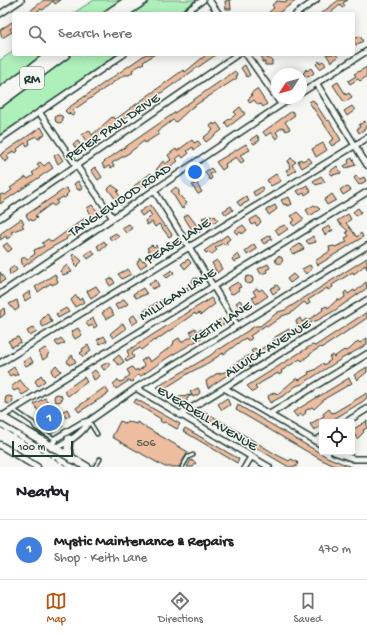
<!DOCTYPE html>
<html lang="en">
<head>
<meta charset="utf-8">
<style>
  :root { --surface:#fff; --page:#f2f2f2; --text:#202124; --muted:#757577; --line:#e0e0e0; --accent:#b45309 }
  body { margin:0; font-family:"Gochi Hand",sans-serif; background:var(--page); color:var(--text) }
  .controls { position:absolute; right:12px; bottom:12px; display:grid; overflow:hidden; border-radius:4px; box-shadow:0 2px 10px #0003 }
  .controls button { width:36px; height:36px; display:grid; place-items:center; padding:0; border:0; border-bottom:1px solid var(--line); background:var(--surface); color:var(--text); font:20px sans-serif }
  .compass { position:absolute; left:271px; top:68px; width:36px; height:36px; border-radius:50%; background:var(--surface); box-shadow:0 2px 10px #0003; rotate:234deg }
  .scale { position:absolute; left:12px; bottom:10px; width:61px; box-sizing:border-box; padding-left:4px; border:2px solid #1f3d34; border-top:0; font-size:11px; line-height:14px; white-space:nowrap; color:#1f3d34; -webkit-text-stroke:3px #f6f6f2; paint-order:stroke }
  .you { position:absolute; left:195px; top:172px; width:14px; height:14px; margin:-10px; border:3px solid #fff; border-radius:50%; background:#1a73e8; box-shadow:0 0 0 6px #1a73e833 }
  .badge { display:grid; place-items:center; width:26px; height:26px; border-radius:50%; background:var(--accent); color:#fff; font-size:13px; font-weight:700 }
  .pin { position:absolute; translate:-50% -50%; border:2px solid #fff; box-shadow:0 1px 4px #0006 }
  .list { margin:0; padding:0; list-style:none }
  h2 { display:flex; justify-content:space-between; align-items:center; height:52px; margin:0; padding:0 16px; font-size:17px }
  h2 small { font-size:13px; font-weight:400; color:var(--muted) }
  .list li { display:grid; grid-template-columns:26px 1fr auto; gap:12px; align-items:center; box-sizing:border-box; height:60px; padding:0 16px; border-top:1px solid var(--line) }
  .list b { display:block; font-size:15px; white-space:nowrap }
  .list p { margin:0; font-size:13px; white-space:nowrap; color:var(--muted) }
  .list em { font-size:13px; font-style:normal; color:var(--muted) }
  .icon { flex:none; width:22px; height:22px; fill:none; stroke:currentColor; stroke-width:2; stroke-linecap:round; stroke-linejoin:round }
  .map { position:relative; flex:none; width:367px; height:467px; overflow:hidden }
  .search { position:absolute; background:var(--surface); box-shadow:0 2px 10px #0003; left:12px; right:12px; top:12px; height:44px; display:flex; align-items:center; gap:10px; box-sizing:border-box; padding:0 14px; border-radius:4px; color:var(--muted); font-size:15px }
  .sheet { height:112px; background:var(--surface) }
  nav { display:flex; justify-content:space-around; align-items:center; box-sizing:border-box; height:56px; border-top:1px solid var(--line); background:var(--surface); font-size:11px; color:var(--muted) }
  nav a { display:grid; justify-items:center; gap:2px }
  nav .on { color:var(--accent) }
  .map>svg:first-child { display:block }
</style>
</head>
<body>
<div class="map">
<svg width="367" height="467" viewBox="0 0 367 467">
  <rect width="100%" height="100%" fill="#f6f6f2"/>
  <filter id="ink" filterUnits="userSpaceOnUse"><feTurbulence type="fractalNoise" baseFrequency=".025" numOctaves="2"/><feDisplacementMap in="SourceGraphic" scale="8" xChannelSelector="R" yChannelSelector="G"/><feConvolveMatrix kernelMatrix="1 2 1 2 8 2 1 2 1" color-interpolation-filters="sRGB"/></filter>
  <g filter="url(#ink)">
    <path fill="#aef0ba" stroke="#669677" d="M94 0H125L104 14H72Z
      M148 0H196L176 14H127Z
      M14 51V54H47L0 89V60Z
      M70 54H117L0 136V105Z"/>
    <path fill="#eebc9f" stroke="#1f3d34" d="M44 0H61L55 4 53 1 43 10 41 9 35 13 36 14H26Z
      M230 0 231 9H226L225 1Z
      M286 0H297L280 12 270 14 269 12 274 8 272 5 277 1 287 2Z
      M339 0H348L343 3 345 6 342 8 340 5 329 14H320Z
      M12 22 14 27 10 29 12 32 2 38 0 30Z
      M353 34 356 38 360 36 363 41 356 45 353 40Z
      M146 54H155L143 62 144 63 132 70 133 72 129 75H124L75 109 73 111 75 114 72 116 69 113 68 114 65 111 68 108Z
      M207 54H217L88 144 82 135 89 130 92 135 112 117 116 119 183 70 185 72 190 68Z
      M262 54H266L267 58 272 60V65H265V62H262Z
      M326 54H336L338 57 331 62Z
      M319 61 320 63 323 61 326 65 320 69 316 64Z
      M245 65 250 75 247 77 241 68Z
      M367 67 366 77 360 81 358 79 350 84 348 81 356 76 354 74Z
      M311 68 314 73 310 76 307 77 303 74 306 69 307 71Z
      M235 71 238 75 236 76 237 78 191 108 176 122 173 120 157 132 159 134 145 143 144 141 129 153 112 163 114 166 111 168 109 166 105 168 102 164 105 161Z
      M338 82 346 95 349 93 352 97 346 101 344 102 333 85Z
      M257 89 267 104 263 107 261 104 258 105 254 100 250 103 248 99 252 96 251 93Z
      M313 100 327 121 329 120 341 140 332 146 329 142 334 139 309 102Z
      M352 106 355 110 347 116 344 111Z
      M240 107 245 114 228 127 225 122 234 116 236 114 234 112Z
      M292 111 295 115 285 122 290 129 286 131 283 127 276 132 279 137 276 139 271 132 266 136 263 132Z
      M55 119a4 4 0 1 1 8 0a4 4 0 1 1-8 0Z
      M365 121 366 128 359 133 357 129 360 127 359 125Z
      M213 123 214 125 217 123 222 130 206 142 203 138 213 130 210 126Z
      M41 127 45 134 38 139 36 136 29 140 30 144 27 146 25 143 17 149 18 151 16 153 14 151 7 156 9 159 5 162 0 155Z
      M257 135 260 140 254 144 250 140Z
      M192 140 194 143 198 141 201 145 194 150 193 147 187 151 189 153 183 158 181 155 176 159 178 161 160 174 156 170 163 161 165 164 171 160 168 155 176 149 177 151Z
      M78 141 82 148 78 151 73 144Z
      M323 143 327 150 316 157 312 149Z
      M246 144 250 150 240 155 244 161 241 163 236 157 225 164 226 167 222 170 216 162Z
      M58 153 63 160 58 164 54 156Z
      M291 158 296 162 292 165 296 170 289 175 286 170 290 168 288 161Z
      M309 158 312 162 302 168 298 161 301 159 302 161Z
      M352 158 356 165 346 168 344 166 349 163 348 160Z
      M40 162 44 166 49 162 53 168 0 204V195L2 194 5 195 12 190 10 188 26 177 28 179 34 175 32 173 40 167 37 164Z
      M337 166 341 173 332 175 329 172Z
      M95 167 102 177 98 180 91 170Z
      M211 168 214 172 210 174 212 178 210 180 205 172Z
      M151 173 154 178 137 190 134 186Z
      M276 174 281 181 271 186 267 180Z
      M199 175 202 180 197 184 202 192 198 194 192 185 195 184 193 180Z
      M321 176 325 182 316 185 313 181Z
      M356 176 360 179 364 177 366 181 359 185 354 178Z
      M78 181 82 188 78 190 74 184Z
      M112 185 119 190 117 192 124 202 120 205 108 189Z
      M307 185 311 191 305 195 304 193 300 195 297 191Z
      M176 187 179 191V195L187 203 182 209 171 191Z
      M262 187 264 190 255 196 253 192Z
      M344 187 345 188 348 187 351 190 343 195 340 190Z
      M66 188 69 192 66 195 67 196 64 198 63 197 56 201 58 203 54 206 51 204 35 216 37 218 32 221 31 219 29 220 26 215Z
      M332 194 336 200 327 205 324 200Z
      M246 196 249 201 240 206 237 202Z
      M289 197 292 204 288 206 286 204 284 205 281 200Z
      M92 205 100 214 94 219 87 208Z
      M150 205 165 227 166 226 171 233 172 235 169 237 159 224 155 227 152 222 147 225 145 221 152 216 149 211 142 216 139 212Z
      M275 205 277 209 269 215 266 210Z
      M314 205 320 209 310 216 306 210Z
      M231 206 233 210 226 215 223 211Z
      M358 208 361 212 356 216 353 212Z
      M297 212 304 219 294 226 291 223 295 220 291 216Z
      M188 214 201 231 195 235 184 217Z
      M348 214 351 219 346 223 357 237 361 233 363 237 318 265 315 261 330 251 329 247 334 246 335 247 347 242 345 238 349 236 346 232 348 231 337 221Z
      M211 215 213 217 215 216 218 220 208 226 202 218Z
      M257 216 261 222 257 226 255 223 252 225 250 220Z
      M85 218 88 222 66 238 67 239 47 250 23 267 21 259 25 257 28 259 35 254 34 250 44 246 42 243 48 239 52 242Z
      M21 219 24 223 22 225 24 227 11 232 13 235 7 239 6 236 0 240V234Z
      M129 224 132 228 126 233 122 228Z
      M243 225 247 230 242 234 241 232 237 234 234 231Z
      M285 225 288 229 279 235 275 229Z
      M329 226 333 230 325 235 322 230Z
      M116 233 119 237 112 241 109 237Z
      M227 235 230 239 226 242 228 244 225 245 223 243 215 248 217 250 212 254H210L208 252 206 253 204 251Z
      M270 235 272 239 264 244 261 240Z
      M313 236 316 242 309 244 306 241Z
      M176 240 178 244 170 249 168 245Z
      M104 241 107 245 100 251 97 246Z
      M7 243 12 249 8 252 3 246Z
      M254 244 257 249 247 255 245 251Z
      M300 244 304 249 293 254 290 250Z
      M152 245 154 247 156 245 158 250 156 251 158 255 153 257 147 248Z
      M92 250 95 254 88 259 85 254Z
      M74 254 82 261 76 267 73 262 75 261 72 255Z
      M238 254 241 259 234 262 232 259Z
      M275.5 260a3.5 3.5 0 1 1 7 0a3.5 3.5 0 1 1-7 0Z
      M140 258 142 261 144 260 147 264 140 268 137 263Z
      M367 258V269L365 265 354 274 353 272 332 285 333 287 328 290 327 288 308 300 310 303 307 305 304 302 291 313 282 316 267 327 266 325 250 336 252 338 250 340H247L246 338 242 340 224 354 223 353 208 363 189 373 167 387 166 390 162 392 157 387 211 355 219 348 220 349 255 326H260L278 312 285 310Z
      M188 259 191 263 185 269 181 264Z
      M217 260 222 269 217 273 212 263Z
      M268 264 270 268 266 270 267 272 261 274 258 269Z
      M67 265 72 272 63 275 60 271Z
      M310 265 312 269 306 274 302 269Z
      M14 266 17 270 10 275 9 270Z
      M128 269 131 274 122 279 118 274Z
      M172 270 174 273 167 278 164 275Z
      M0 272 5 280 0 283Z
      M55 274 58 282 52 285 51 283 38 292 35 287Z
      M293 274 297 278 290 283 287 279Z
      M245 280a4 4 0 1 1 8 0a4 4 0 1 1-8 0Z
      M192 282a4 4 0 1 1 8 0a4 4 0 1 1-8 0Z
      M112 278 115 283 110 286 107 281Z
      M156 280 159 286 152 289 149 284Z
      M238 282 241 287 238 288 239 290 233 294 230 293 227 288Z
      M366 282 367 288 334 311 318 320 312 322 287 339 250 361 252 366 250 367 247 362 208 388 206 381 216 374 225 372 239 361 253 353 251 351 255 348 257 351 261 349 276 339 275 337 289 329 291 331 298 326 296 321 300 318 302 322 306 319 307 321 323 310 322 308 327 306 328 308 338 299 339 301 345 297 344 293 346 291 348 294 354 290 355 292Z
      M277 285 280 289 273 294 270 289Z
      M96 286 100 292 91 298 87 291Z
      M187 287 189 290 180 296 177 293Z
      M143 288 147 294 136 298 133 294Z
      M257 288 259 291 262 289 268 296 256 304 252 298 256 296 253 291Z
      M30 291 31 297 25 301 23 296Z
      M76 295 79 300 82 298 84 302 75 307 71 300Z
      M170 297 173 300 156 311 155 310 144 318 141 314 145 312 144 311 159 301 162 300 163 301Z
      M211 298 215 304 201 315 199 313 196 315 195 313 155 341 154 340 141 350 140 348 133 352 132 354 134 357 127 362 125 359 129 355 127 351Z
      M124 299 128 304 118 310 115 305Z
      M17 300 19 308 15 311 9 304Z
      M240 300 246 309 242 312 236 303Z
      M4 308 5 314 0 318V311Z
      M66 308 69 312 58 318 56 314Z
      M109 308 114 315 106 319 102 313Z
      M367 312V318L322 348 321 347 314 351 302 361 300 359 281 371 282 373 279 375 278 373 262 382 255 387 257 389 253 392 247 386 312 345 315 346Z
      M47 313 52 322 43 327 40 322Z
      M134 315 138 321 132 325 129 318Z
      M93 318 97 326 94 328 92 325 89 327 86 323Z
      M223 318 226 322 220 327 216 322Z
      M123 323 126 329 113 338 110 334 112 332Z
      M210 326 212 331 205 336 167 358 141 376 138 375 133 379 134 381 131 382 130 380 116 389 113 384 118 380 120 382 123 381 130 375 127 370 132 367 135 371 137 369 138 371 145 366 141 361 147 357 150 362 173 345 174 341 179 338 181 342 193 336 190 332 195 328 197 332 201 329 202 331Z
      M34 327 37 332 30 336 27 331Z
      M78 328 82 335 75 339 71 332Z
      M104 336 107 341 100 344 97 340Z
      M18 337 21 342 12 347 8 341Z
      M61 338 65 343 58 346 55 342Z
      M367 338V344L361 348 343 358 302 384 296 386 285 395 270 403 268 396 275 392 276 394 279 393 293 381 297 378 299 380 309 374 308 372 315 370 323 363 324 365 331 360 329 357 333 355 334 357 344 350 345 351 350 349 358 341 360 343Z
      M88 345 91 351 83 357 80 353 83 351 82 349Z
      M45 348 49 352 47 357 43 360 39 352Z
      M72 355 76 362 69 365 67 361Z
      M119 355 124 362 119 365 113 360Z
      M30 357 33 362 26 366 23 362Z
      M108 362 110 366 104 370 101 366Z
      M56 365 61 371 54 376 51 371Z
      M14 367 18 374 14 376 13 374 10 376 7 372Z
      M367 367V372L357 380 354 375Z
      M95 370 100 376 94 380 91 373Z
      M41 375 45 381 38 386 35 381Z
      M84 377 87 382 68 396 64 391Z
      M349 378 352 383 326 398 314 409 312 407 305 411 306 413 302 416 301 414 297 417 293 412Z
      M20 380 29 391 22 395 18 389 14 391 11 387Z
      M105 387 109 393 79 412 76 408Z
      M198 388 200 392 199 394 193 397 192 395 187 398V401L185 403 178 404 179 396 192 395 190 392Z
      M367 393V398L362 402 329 422H322V426L314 430 310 424 324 416 323 414 329 409 332 413 335 412Z
      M54 398a4 4 0 1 1 8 0a4 4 0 1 1-8 0Z
      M5 400a4 4 0 1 1 8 0a4 4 0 1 1-8 0Z
      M45 398 56 415 67 409 70 415 66 418 64 414 58 418 63 426 52 433 34 404Z
      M227 398 230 405 222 410 218 404Z
      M136 399 180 424 177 429 165 422 163 423 160 421 161 419 136 404 134 403Z
      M238 405 327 457 351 467H337L320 459 236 410Z
      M204 411 277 455 289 461 291 459 297 462 298 463 296 467H289L202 416Z
      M120 421 125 423 127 421 136 424 137 422 188 452 179 467H165L112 437Z
      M367 421V428L363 430 364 432 357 439 352 430Z
      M185 428 239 459 237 463 183 431Z
      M191 460 196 463 193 467H187Z"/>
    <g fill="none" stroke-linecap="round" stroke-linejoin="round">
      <defs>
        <path id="service" d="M14 410 33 423 36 428 55 439
          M89 421 97 434
          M95 467 100 459
          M182 467 188 457 193 455"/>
        <path id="minor" d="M209 0 219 14
          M0 14 21 0
          M183 14 203 0
          M296 14 316 0
          M246 54 281 104
          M317 84 367 165
          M301 93 367 51
          M39 112 113 218
          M0 139 124 54
          M154 190 237 325
          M0 218 238 54
          M0 294 291 98
          M0 363 367 138
          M136 388 269 467
          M224 388 322 445
          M270 414 367 354
          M180 415 367 300
          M1 417 367 192
          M346 422 367 409
          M315 441 322 437
          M53 447C65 446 84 432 89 421
          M51 448 55 439 82 423 89 421 136 388 367 246
          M334 452 354 459H367
          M245 467 251 457"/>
        <path id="tertiary" d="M0 445 37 467"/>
        <path id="secondary" d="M0 416 87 467
          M69 439 68 449 72 459"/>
        <path id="motorway" d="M109 14 130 0
          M122 14 143 0
          M0 93 52 54
          M0 102 65 54"/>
      </defs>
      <use href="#service" stroke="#1f3d34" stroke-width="5.5"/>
      <use href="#minor" stroke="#1f3d34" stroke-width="8"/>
      <use href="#tertiary" stroke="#1f3d34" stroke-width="9"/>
      <use href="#secondary" stroke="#1f3d34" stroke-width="10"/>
      <use href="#motorway" stroke="#1f3d34" stroke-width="12"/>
      <use href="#service" stroke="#f6f6f2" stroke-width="2.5"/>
      <use href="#minor" stroke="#f6f6f2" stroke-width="5"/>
      <use href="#tertiary" stroke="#f6f6f2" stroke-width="6"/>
      <use href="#secondary" stroke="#f6f6f2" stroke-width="7"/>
      <use href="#motorway" stroke="#f6f6f2" stroke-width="9"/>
      <path stroke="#1f3d34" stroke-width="1" stroke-dasharray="6 3" stroke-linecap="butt" d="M0 427 68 467"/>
    </g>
  </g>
  <g text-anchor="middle" stroke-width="3" stroke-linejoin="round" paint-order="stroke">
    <g font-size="12" fill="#535d4f">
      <text x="146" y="446">506</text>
    </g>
    <rect fill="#f6f6f2" stroke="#60746d" stroke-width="1" x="20" y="67" width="24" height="22" rx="3"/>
    <g font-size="13" font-weight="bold" fill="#1f3d34">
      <text x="32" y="83">RM</text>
    </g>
    <g font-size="14" fill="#1f3d34" stroke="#f6f6f2">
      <text transform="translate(112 126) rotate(-34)" y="5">PETER PAUL DRIVE</text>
      <text transform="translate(119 199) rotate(-34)" y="5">TANGLEWOOD ROAD</text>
      <text transform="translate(177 240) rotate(-32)" y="5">PEASE LANE</text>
      <text transform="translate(177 293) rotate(-32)" y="5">MILLIGAN LANE</text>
      <text transform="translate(221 321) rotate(-32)" y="5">KEITH LANE</text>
      <text transform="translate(267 347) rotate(-32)" y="5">ALWICK AVENUE</text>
      <text transform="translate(208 417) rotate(31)" y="5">EVERDELL AVENUE</text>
    </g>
  </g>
</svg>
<div class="controls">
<button><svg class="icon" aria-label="locate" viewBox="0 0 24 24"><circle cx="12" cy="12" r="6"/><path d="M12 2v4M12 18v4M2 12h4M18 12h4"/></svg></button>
</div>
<svg class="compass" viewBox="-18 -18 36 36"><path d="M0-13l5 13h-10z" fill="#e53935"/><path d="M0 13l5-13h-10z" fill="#757577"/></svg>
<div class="scale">100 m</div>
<div class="you"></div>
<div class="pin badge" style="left:49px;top:418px;background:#3f7fe0">1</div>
<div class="search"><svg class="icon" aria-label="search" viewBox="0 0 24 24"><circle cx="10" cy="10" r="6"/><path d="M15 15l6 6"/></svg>Search here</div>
</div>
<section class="sheet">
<h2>Nearby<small></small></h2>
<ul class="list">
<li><span class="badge" style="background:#3f7fe0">1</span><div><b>Mystic Maintenance &amp; Repairs</b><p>Shop · Keith Lane</p></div><em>470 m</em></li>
</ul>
</section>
<nav>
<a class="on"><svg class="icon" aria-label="map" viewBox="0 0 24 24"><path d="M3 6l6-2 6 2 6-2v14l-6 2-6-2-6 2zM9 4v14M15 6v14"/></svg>Map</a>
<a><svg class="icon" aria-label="directions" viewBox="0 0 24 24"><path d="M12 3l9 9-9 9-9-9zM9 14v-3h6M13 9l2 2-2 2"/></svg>Directions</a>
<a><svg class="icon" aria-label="saved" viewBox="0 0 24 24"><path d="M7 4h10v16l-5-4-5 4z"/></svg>Saved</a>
</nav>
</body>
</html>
